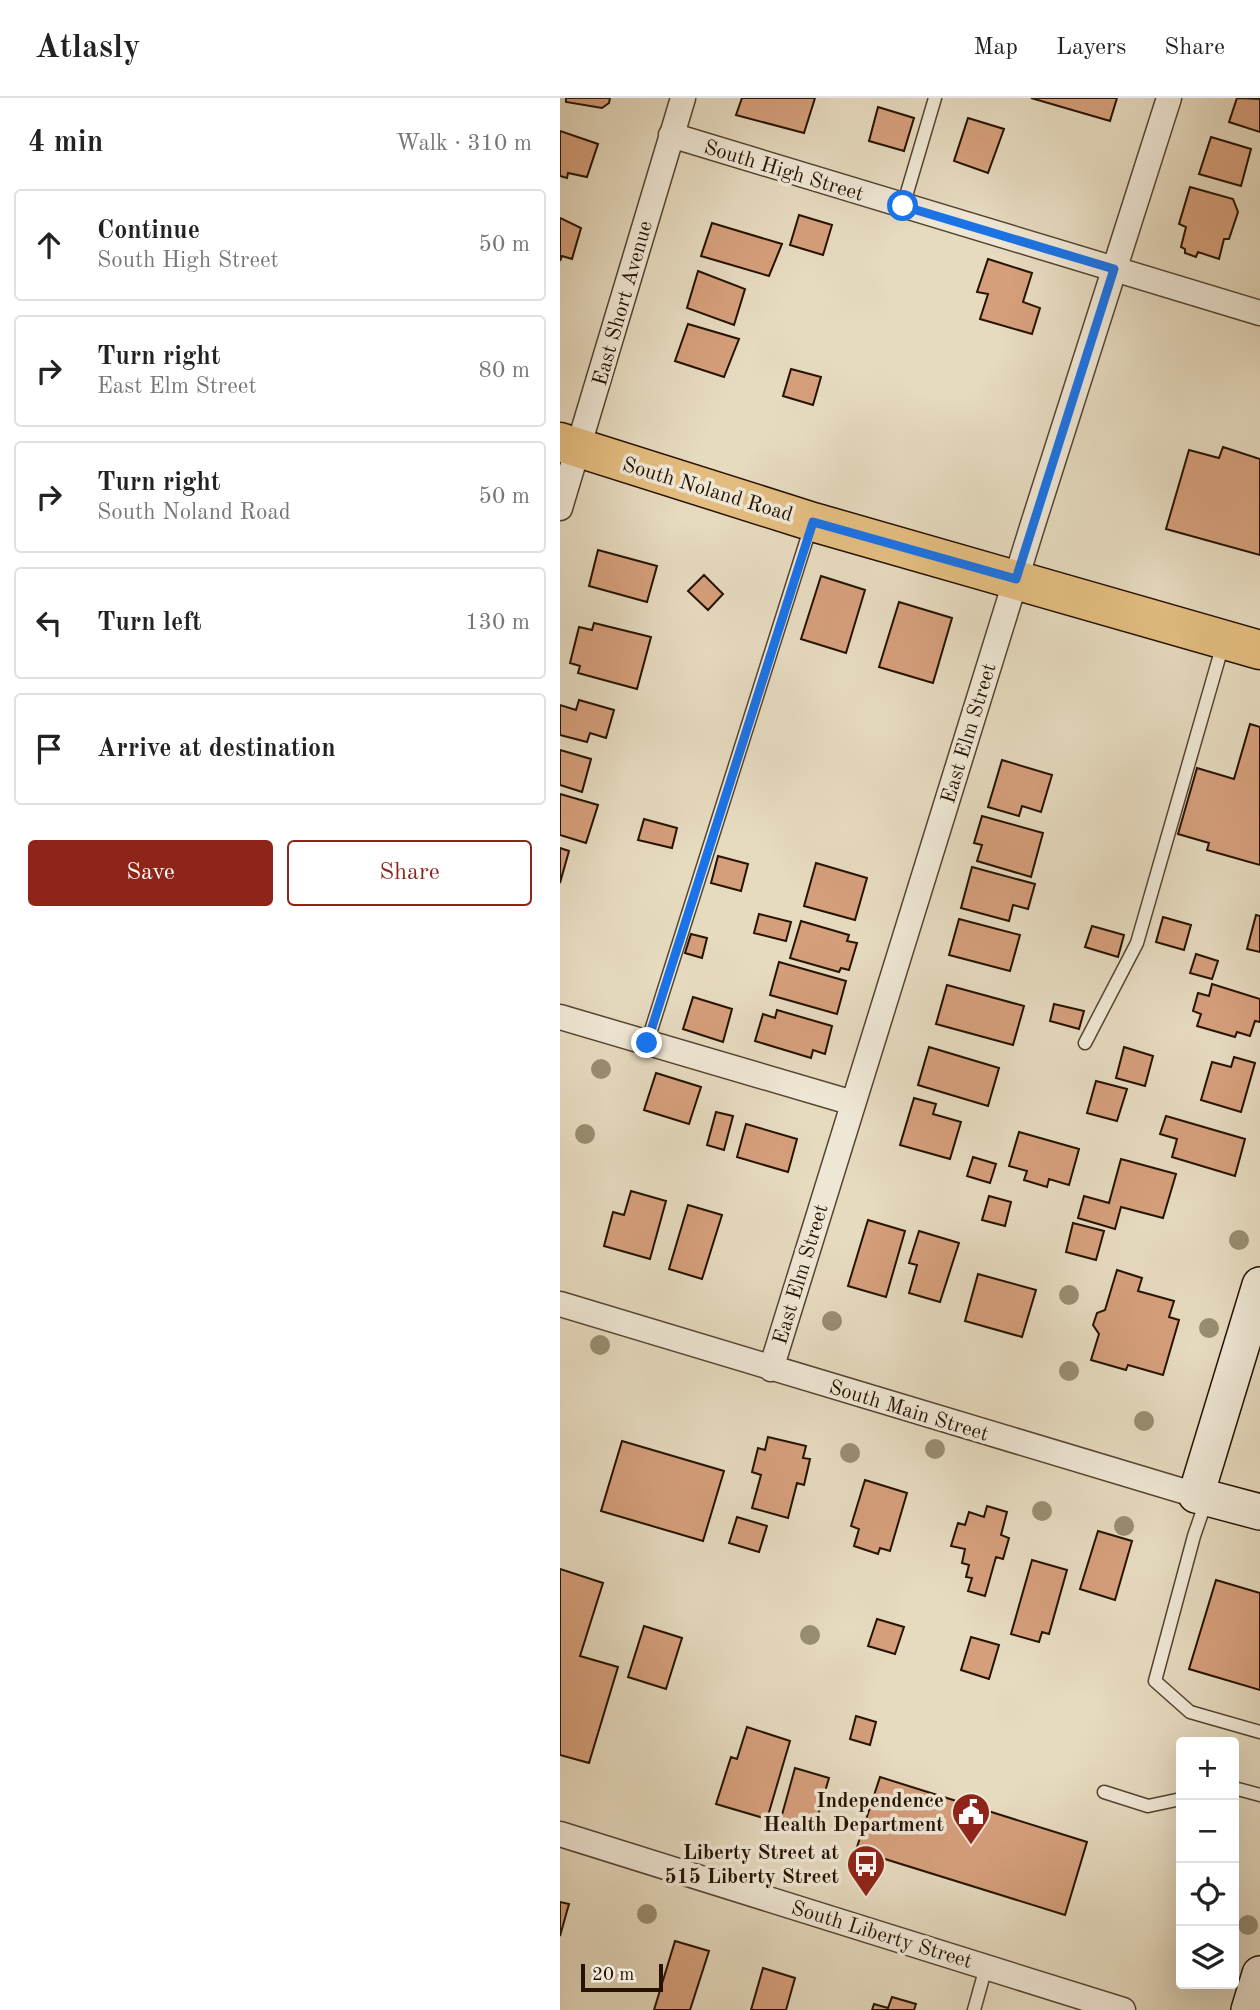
<!DOCTYPE html>
<html lang="en">
<head>
<meta charset="utf-8">
<style>
  :root { --surface:#fff; --page:#f2f2f2; --text:#222; --muted:#767676; --line:#e0e0e0; --accent:#8f2418 }
  body { margin:0; font-family:"Old Standard TT",serif; background:var(--page); color:var(--text) }
  .controls { position:absolute; right:21px; bottom:21px; display:grid; overflow:hidden; border-radius:7px; box-shadow:0 7px 28px #0002 }
  .controls button { width:63px; height:63px; display:grid; place-items:center; padding:0; border:0; border-bottom:2px solid var(--line); background:var(--surface); color:var(--text); font:35px sans-serif }
  .scale { position:absolute; left:21px; bottom:18px; width:82px; box-sizing:border-box; padding-left:7px; border:4px solid #251201; border-top:0; font-size:19px; line-height:24px; white-space:nowrap; color:#251201; -webkit-text-stroke:5px #efe7d5; paint-order:stroke }
  .stop { position:absolute; width:21px; height:21px; margin:-16px; border:5px solid #1a73e8; border-radius:50%; background:#fff }
  .stop.end { background:#1a73e8; border-color:#fff; box-shadow:0 2px 7px #0008 }
  .list { margin:0; padding:0; list-style:none }
  h2 { display:flex; justify-content:space-between; align-items:center; height:91px; margin:0; padding:0 28px; font-size:30px }
  h2 small { font-size:23px; font-weight:400; color:var(--muted) }
  .list li { display:grid; grid-template-columns:46px 1fr auto; gap:21px; align-items:center; box-sizing:border-box; height:112px; margin:0 14px 14px; padding:0 14px; border:2px solid var(--line); border-radius:7px }
  .list b { display:block; font-size:26px; white-space:nowrap }
  .list p { margin:0; font-size:23px; white-space:nowrap; color:var(--muted) }
  .list em { font-size:23px; font-style:normal; color:var(--muted) }
  .actions { display:flex; gap:14px; padding:21px 28px }
  .actions a { flex:1; padding:16px 0; border:2px solid var(--accent); border-radius:7px; text-align:center; font-size:24px; color:var(--accent) }
  .actions .main { background:var(--accent); color:#fff }
  .icon { flex:none; width:38px; height:38px; fill:none; stroke:currentColor; stroke-width:2; stroke-linecap:round; stroke-linejoin:round }
  .map { position:relative; flex:none; width:700px; height:1912px; overflow:hidden }
  header { display:flex; align-items:center; gap:42px; box-sizing:border-box; height:98px; padding:0 35px; background:var(--surface); border-bottom:2px solid var(--line) }
  header strong { font-size:33px }
  nav { display:flex; gap:38px; margin-inline-start:auto; font-size:24px }
  main { display:flex }
  aside { flex:1; background:var(--surface) }
  .map>svg:first-child { display:block }
</style>
</head>
<body>
<header>
<strong>Atlasly</strong>
<nav><a>Map</a><a>Layers</a><a>Share</a></nav>
</header>
<main>
<aside>
<h2>4 min<small>Walk · 310 m</small></h2>
<ul class="list">
<li><svg class="icon" aria-label="ahead" viewBox="0 0 24 24"><path d="M12 20V5M6 11l6-6 6 6"/></svg><div><b>Continue</b><p>South High Street</p></div><em>50 m</em></li>
<li><svg class="icon" aria-label="right" viewBox="0 0 24 24"><path d="M7 20v-9h11M14 6l5 5-5 5"/></svg><div><b>Turn right</b><p>East Elm Street</p></div><em>80 m</em></li>
<li><svg class="icon" aria-label="right" viewBox="0 0 24 24"><path d="M7 20v-9h11M14 6l5 5-5 5"/></svg><div><b>Turn right</b><p>South Noland Road</p></div><em>50 m</em></li>
<li><svg class="icon" aria-label="left" viewBox="0 0 24 24"><path d="M17 20v-9H6M10 6l-5 5 5 5"/></svg><div><b>Turn left</b></div><em>130 m</em></li>
<li><svg class="icon" aria-label="arrive" viewBox="0 0 24 24"><path d="M6 21V4h12l-3 4 3 4H6"/></svg><div><b>Arrive at destination</b></div></li>
</ul>
<div class="actions"><a class="main">Save</a><a>Share</a></div>
</aside>
<div class="map">
<svg width="700" height="1912" viewBox="0 0 700 1912">
  <rect width="100%" height="100%" fill="#e6dabf"/>
  <filter id="stains"><feTurbulence type="fractalNoise" baseFrequency=".00286" numOctaves="4"/><feColorMatrix values="0 0 0 0 .2 0 0 0 0 .09 0 0 0 0 .02 0 0 0 .5 -.17"/></filter>
  <radialGradient id="worn" r=".72"><stop offset=".6" stop-color="#630" stop-opacity="0"/><stop offset="1" stop-color="#630" stop-opacity=".3"/></radialGradient>
  <path fill="#d59f7b" stroke="#251201" stroke-width="2" d="M6 0H50L49 5 42 10 6 4Z
    M182 0H255L244 35 176 17Z
    M471 0H557L550 23Z
    M677 0 700 1V34L669 24Z
    M318 9 354 20 344 53 309 43Z
    M408 20 444 31 428 75 394 63Z
    M0 33 38 46 27 79 8 75 7 80 0 78Z
    M651 39 691 51 681 88 639 76Z
    M630 89 673 101 678 114 669 141H664L659 161 638 154 636 159 625 155V151L621 149 626 129 619 126Z
    M239 117 272 127 263 157 230 147Z
    M0 120 21 130 12 161 2 158 0 163Z
    M152 125 222 146 209 178 141 158Z
    M428 161 472 175 463 204 480 210 472 236 420 221 428 196 417 194Z
    M138 173 185 191 174 227 127 210Z
    M128 226 179 241 164 279 115 263Z
    M231 271 261 279 253 307 223 298Z
    M663 349 700 361V457L606 431 629 352 659 360Z
    M38 452 97 468 87 504 29 488Z
    M144 477 163 496 148 512 128 493Z
    M261 478 305 492 286 555 241 541Z
    M339 504 392 520 373 585 319 569Z
    M34 525 91 539 77 591 18 575 20 568 10 565 19 529 32 532Z
    M19 602 54 612 46 640 30 635 27 644 0 637V607L16 612Z
    M690 626 700 629V767L647 752 649 745 618 736 637 670 674 681Z
    M0 652 31 661 22 694 0 687Z
    M442 662 492 677 481 714 462 708 459 718 428 709Z
    M0 696 38 707 26 745 0 737Z
    M422 718 483 735 471 779 417 763 422 747 414 745Z
    M84 721 117 730 112 750 78 742Z
    M0 750 9 753 0 785Z
    M158 758 188 766 181 793 151 785Z
    M256 765 307 780 295 822 244 808Z
    M412 769 475 786 468 811 453 807 449 823 401 810Z
    M199 816 231 824 226 843 194 835Z
    M696 817 700 818V854L687 851Z
    M603 819 631 827 624 852 596 844Z
    M399 821 460 837 450 873 389 857Z
    M241 823 289 837 287 843 297 845 289 872 281 870 279 874 230 860Z
    M532 828 564 837 558 859 525 849Z
    M131 836 147 840 142 860 125 855Z
    M636 856 658 863 652 881 630 875Z
    M219 864 286 883 277 916 210 897Z
    M652 886 700 901V924L695 923 690 938 677 934 675 939 637 928 641 916 633 913 638 895 649 898Z
    M387 887 464 908 453 947 376 926Z
    M133 899 172 911 163 944 123 931Z
    M494 906 524 913 519 931 490 923Z
    M217 912 272 928 265 956 253 952 251 960 195 943 203 916 215 920Z
    M369 949 439 970 428 1008 358 987Z
    M564 949 593 958 585 988 556 980Z
    M674 959 695 965 681 1014 641 1002 652 964 671 969Z
    M96 975 141 989 129 1026 84 1012Z
    M536 983 567 991 557 1023 527 1015Z
    M354 1000 376 1006 373 1016 401 1024 390 1061 340 1047Z
    M156 1014 173 1018 164 1052 147 1047Z
    M606 1018 685 1041 675 1078 612 1059 617 1041 600 1036Z
    M186 1026 237 1041 228 1074 177 1059Z
    M459 1034 519 1051 509 1087 489 1081 487 1089 464 1082 467 1073 449 1068Z
    M413 1059 436 1066 430 1085 407 1078Z
    M561 1061 616 1076 603 1120 561 1109 555 1131 518 1120 524 1098 549 1105Z
    M71 1093 106 1103 90 1161 44 1148 53 1114 64 1117Z
    M429 1098 451 1104 445 1128 422 1122Z
    M128 1107 162 1117 142 1181 109 1171Z
    M308 1122 345 1133 326 1199 288 1188Z
    M513 1125 544 1133 536 1162 506 1154Z
    M359 1133 399 1145 380 1204 349 1195 357 1167 349 1165Z
    M557 1172 582 1180 578 1193 614 1203 609 1219 619 1222 603 1277 568 1267 566 1272 531 1262 539 1236 533 1227 537 1215 545 1212Z
    M418 1176 476 1192 462 1239 405 1223Z
    M208 1339 246 1348 243 1360 250 1361 244 1387 237 1385 228 1420 192 1410 201 1377 192 1374 198 1350 205 1352Z
    M62 1343 164 1373 143 1443 41 1413Z
    M305 1382 347 1395 330 1453 320 1450 318 1456 294 1448 299 1431 291 1428Z
    M427 1408 447 1414 441 1437 449 1440 443 1461 436 1459 425 1498 408 1493 412 1480 406 1479 409 1467 402 1465 405 1451 391 1448 398 1425 405 1427 409 1414 424 1419Z
    M177 1419 207 1428 199 1454 169 1445Z
    M538 1433 572 1443 555 1502 520 1491Z
    M472 1462 507 1472 489 1536 482 1534 479 1544 451 1536Z
    M0 1471 43 1485 20 1558 58 1569 29 1665 0 1657Z
    M656 1482 700 1495V1592L629 1571Z
    M317 1521 344 1529 335 1556 308 1548Z
    M84 1528 122 1540 106 1591 68 1579Z
    M411 1539 439 1547 429 1581 401 1572Z
    M296 1618 316 1624 310 1647 290 1641Z
    M187 1629 230 1643 207 1721 156 1706 171 1659 177 1661Z
    M235 1670 269 1680 253 1734 220 1724Z
    M320 1679 527 1744 505 1817 296 1752Z
    M0 1804 9 1806 0 1838Z
    M115 1843 149 1853 130 1912H94Z
    M203 1870 235 1880 226 1912H191Z
    M332 1899 356 1906 354 1912H312L314 1906 328 1910Z"/>
  <g fill="none" stroke-linecap="round" stroke-linejoin="round">
    <defs>
      <path id="lane" d="M343 108 375 0
        M87 945 251 428
        M525 945 577 845 663 546
        M646 1403 634 1438 595 1583 630 1614 700 1634
        M674 1690 700 1697
        M544 1694 588 1708 621 1701
        M414 1912 426 1869"/>
      <path id="street" d="M111 37 700 215
        M0 410 123 0
        M0 919 293 1005
        M0 1206 636 1397
        M211 1271 473 426 609 0
        M0 1736 563 1912"/>
      <path id="secondary" d="M700 1187 636 1397 700 1414
        M689 1912 700 1876"/>
      <path id="primary" d="M0 344 253 424 700 552"/>
    </defs>
    <use href="#lane" stroke="#554430" stroke-width="15"/>
    <use href="#street" stroke="#554430" stroke-width="27"/>
    <use href="#secondary" stroke="#251201" stroke-width="38"/>
    <use href="#primary" stroke="#251201" stroke-width="41"/>
    <use href="#lane" stroke="#efe7d5" stroke-width="12"/>
    <use href="#street" stroke="#efe7d5" stroke-width="24"/>
    <use href="#secondary" stroke="#efe7d5" stroke-width="35"/>
    <use href="#primary" stroke="#e3bd80" stroke-width="38"/>
  </g>
  <g fill="#998d71">
    <circle cx="41" cy="971" r="10"/>
    <circle cx="25" cy="1036" r="10"/>
    <circle cx="679" cy="1142" r="10"/>
    <circle cx="509" cy="1197" r="10"/>
    <circle cx="272" cy="1223" r="10"/>
    <circle cx="649" cy="1230" r="10"/>
    <circle cx="40" cy="1247" r="10"/>
    <circle cx="509" cy="1273" r="10"/>
    <circle cx="584" cy="1323" r="10"/>
    <circle cx="375" cy="1351" r="10"/>
    <circle cx="290" cy="1355" r="10"/>
    <circle cx="482" cy="1413" r="10"/>
    <circle cx="564" cy="1428" r="10"/>
    <circle cx="250" cy="1537" r="10"/>
    <circle cx="87" cy="1816" r="10"/>
    <circle cx="688" cy="1827" r="10"/>
  </g>
  <g fill="none" stroke-linecap="round" stroke-linejoin="round">
    <path stroke="#1a73e8" stroke-width="9" d="M87 945 253 424 456 481 554 171 343 108"/>
  </g>
  <defs>
    <symbol id="civic-pin" viewBox="-11 -11 22 30"><path d="M0 17L-7.5 6A9.5 9.5 0 1 1 7.5 6Z" fill="#8f2418" stroke="#efe7d5"/><path d="M-.6-6.5H3V-4.5H.6V-3L4-1V1h2V6H-6V1h2V-1L-.6-3ZM-1.2 2.5V6h2.4V2.5Z" fill="#fff"/></symbol>
    <symbol id="bus-pin" viewBox="-11 -11 22 30"><path d="M0 17L-7.5 6A9.5 9.5 0 1 1 7.5 6Z" fill="#8f2418" stroke="#efe7d5"/><path d="M-5-6H5V4H4V6H2V4H-2V6H-4V4H-5ZM-3.5-4V0h7V-4ZM-3.5 1.2v1.5H-2V1.2ZM2 1.2v1.5H3.5V1.2Z" fill="#fff"/></symbol>
  </defs>
  <g fill-rule="evenodd">
    <use href="#civic-pin" x="389" y="1692" width="44" height="60"/>
    <use href="#bus-pin" x="284" y="1744" width="44" height="60"/>
  </g>
  <g text-anchor="middle" stroke-width="7" stroke-linejoin="round" paint-order="stroke">
    <g font-size="21" fill="#251201" stroke="#efe7d5">
      <text transform="translate(224 72) rotate(17)" y="7">South High Street</text>
      <text transform="translate(62 205) rotate(-74)" y="7">East Short Avenue</text>
      <text transform="translate(148 391) rotate(17)" y="7">South Noland Road</text>
      <text transform="translate(408 635) rotate(-73)" y="7">East Elm Street</text>
      <text transform="translate(240 1176) rotate(-73)" y="7">East Elm Street</text>
      <text transform="translate(349 1312) rotate(17)" y="7">South Main Street</text>
      <text transform="translate(322 1836) rotate(17)" y="7">South Liberty Street</text>
    </g>
    <g font-size="21" font-weight="bold" fill="#251201" stroke="#efe7d5" text-anchor="end">
      <text x="384" y="1709">Independence<tspan x="384" dy="24">Health Department</tspan></text>
      <text x="279" y="1761">Liberty Street at<tspan x="279" dy="24">515 Liberty Street</tspan></text>
    </g>
  </g>
  <rect width="100%" height="100%" filter="url(#stains)"/>
  <rect width="100%" height="100%" fill="url(#worn)"/>
</svg>
<div class="controls">
<button>+</button>
<button>−</button>
<button><svg class="icon" aria-label="locate" viewBox="0 0 24 24"><circle cx="12" cy="12" r="6"/><path d="M12 2v4M12 18v4M2 12h4M18 12h4"/></svg></button>
<button><svg class="icon" aria-label="layers" viewBox="0 0 24 24"><path d="M12 4l9 5-9 5-9-5zM3 14l9 5 9-5"/></svg></button>
</div>
<div class="scale">20 m</div>
<div class="stop" style="left:343px;top:108px"></div>
<div class="stop end" style="left:87px;top:945px"></div>
</div>
</main>
</body>
</html>
